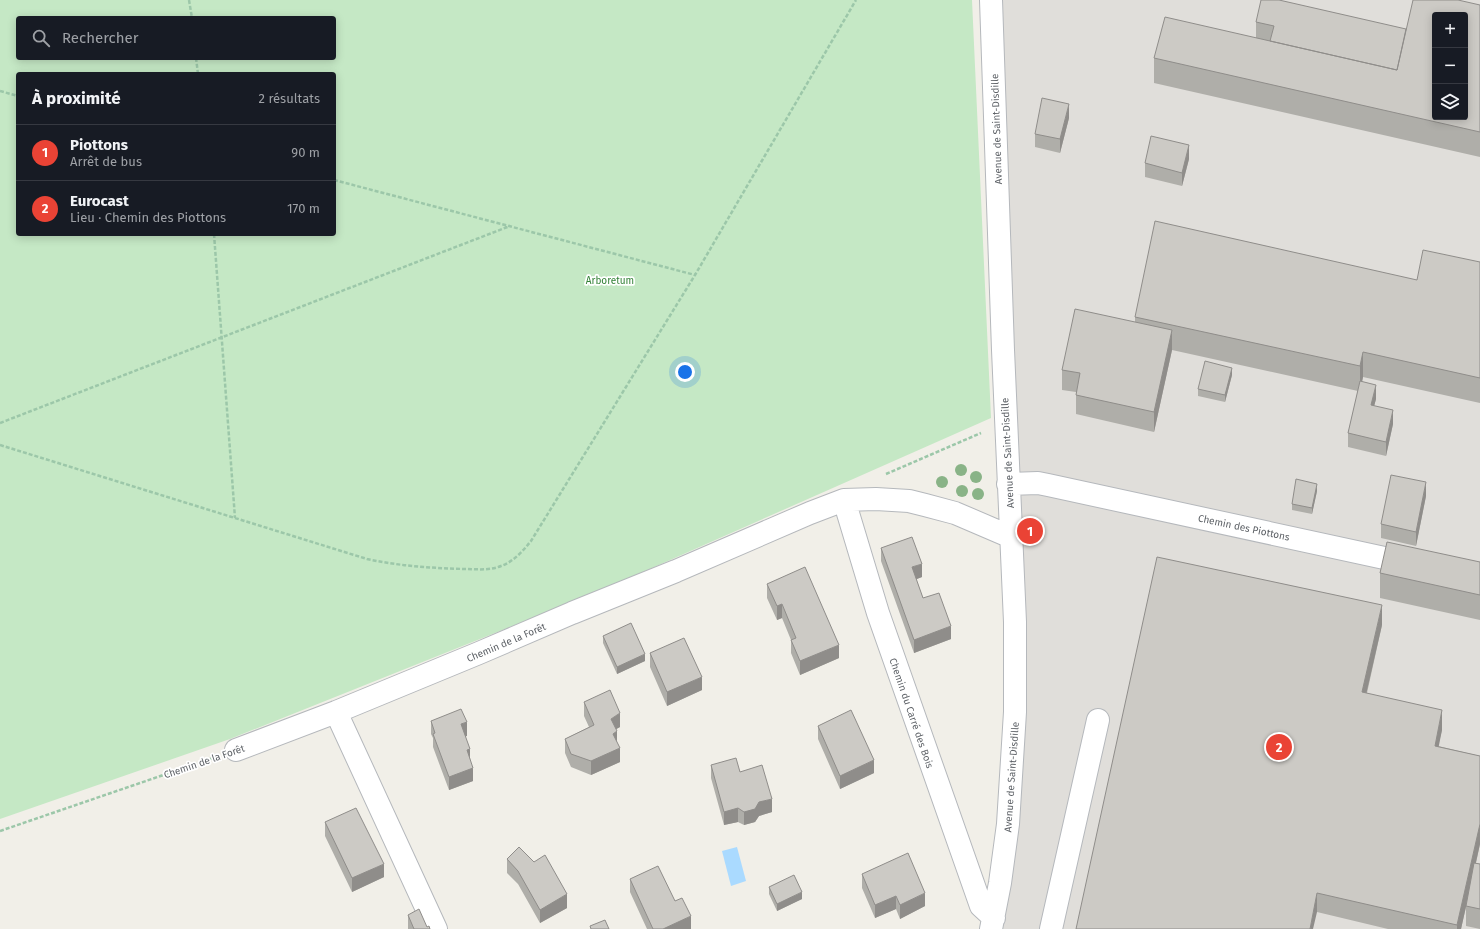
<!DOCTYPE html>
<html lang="fr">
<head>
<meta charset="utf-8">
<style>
  :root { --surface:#171b24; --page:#20242c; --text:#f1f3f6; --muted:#9ea1a6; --line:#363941; --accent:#ea4335 }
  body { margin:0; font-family:"Fira Sans",sans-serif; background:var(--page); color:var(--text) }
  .controls { position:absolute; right:12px; top:12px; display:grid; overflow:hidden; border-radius:4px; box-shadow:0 2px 10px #0003 }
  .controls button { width:36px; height:36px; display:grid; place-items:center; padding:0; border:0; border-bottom:1px solid var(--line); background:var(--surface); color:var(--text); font:20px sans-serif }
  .you { position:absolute; left:685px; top:372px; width:14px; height:14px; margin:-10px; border:3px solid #fff; border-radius:50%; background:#1a73e8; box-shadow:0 0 0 6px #1a73e833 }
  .badge { display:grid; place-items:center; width:26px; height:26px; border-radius:50%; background:var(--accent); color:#fff; font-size:13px; font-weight:700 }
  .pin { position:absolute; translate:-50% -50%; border:2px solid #fff; box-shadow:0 1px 4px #0006 }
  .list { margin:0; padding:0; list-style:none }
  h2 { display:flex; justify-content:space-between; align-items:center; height:52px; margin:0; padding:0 16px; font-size:17px }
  h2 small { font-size:13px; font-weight:400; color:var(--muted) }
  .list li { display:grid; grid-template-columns:26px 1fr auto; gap:12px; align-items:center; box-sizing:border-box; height:56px; padding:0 16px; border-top:1px solid var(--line) }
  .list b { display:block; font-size:15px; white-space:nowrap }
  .list p { margin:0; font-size:13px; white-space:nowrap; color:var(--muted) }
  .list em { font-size:13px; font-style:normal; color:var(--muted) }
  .icon { flex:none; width:22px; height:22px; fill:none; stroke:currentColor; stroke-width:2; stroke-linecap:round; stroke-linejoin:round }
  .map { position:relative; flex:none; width:1480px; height:929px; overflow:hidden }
  .search { position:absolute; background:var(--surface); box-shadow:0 2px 10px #0003; left:16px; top:16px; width:320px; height:44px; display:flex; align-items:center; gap:10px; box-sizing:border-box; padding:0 14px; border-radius:4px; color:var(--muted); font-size:15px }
  .panel { position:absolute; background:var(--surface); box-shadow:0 2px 10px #0003; left:16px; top:72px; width:320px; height:164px; border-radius:4px }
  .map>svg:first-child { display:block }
</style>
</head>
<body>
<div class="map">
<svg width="1480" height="929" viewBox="0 0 1480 929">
  <rect width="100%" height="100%" fill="#f1efe8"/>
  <path fill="#e0deda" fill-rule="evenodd" d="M991 0H1480V929H991L1012 770ZM1435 15H1465V117H1435Z"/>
  <path fill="#c5e8c5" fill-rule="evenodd" d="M0 0H972L991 418 600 591 230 739 0 819ZM18 18H334V58H18ZM18 74H334V234H18Z"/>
  <path fill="#aadaff" d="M737 847 746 881 731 886 722 851Z"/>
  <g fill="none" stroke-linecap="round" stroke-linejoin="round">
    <defs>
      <path id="minor" d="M1008 484 1038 483 1048 485 1412 564
        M844 500 878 613 981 906 994 918
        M336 712 436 929
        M236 750 336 712 479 653 572 613 676 571 810 513 844 500 876 499 909 501 925 505 955 513 1011 537
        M991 929 1000 883 1008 824 1015 712V622L1003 350 991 0
        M1051 929 1098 720"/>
    </defs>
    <use href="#minor" stroke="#b5b8bc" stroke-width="24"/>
    <path stroke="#9cc7a9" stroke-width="2.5" stroke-dasharray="4 2" stroke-linecap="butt" d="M189 0 192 18
      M196 58 198 74
      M0 91 18 96
      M334 180 695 275
      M214 234 235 518
      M0 423 510 226
      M0 445 367 559C399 566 431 568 464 569 476 569 489 571 501 566 513 562 523 551 531 541L695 275 856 0
      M886 474 981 433
      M0 831 213 758"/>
    <use href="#minor" stroke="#fff" stroke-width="22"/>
  </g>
  <g fill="#89b387">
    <circle cx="961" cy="470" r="6"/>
    <circle cx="976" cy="477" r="6"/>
    <circle cx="942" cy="482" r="6"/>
    <circle cx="962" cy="491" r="6"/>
    <circle cx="978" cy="494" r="6"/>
  </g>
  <path fill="#afaea9" d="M1480 5V157L1154 83V58L1256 38V22L1406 29Z
    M1069 118 1060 153 1035 147V134Z
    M1189 159 1182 186 1145 177V163Z
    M1480 262V403L1363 377 1362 382 1376 399 1374 406 1393 424 1386 456 1348 447V433L1358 391 1172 350 1154 432 1076 414V392L1062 390V370L1135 322V317L1417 280Z
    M1232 375 1225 402 1198 396V389Z
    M1317 491 1312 514 1292 510V504Z
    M1426 496 1416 546 1381 538V524Z
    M881 548 922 577 916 579 923 598 951 639 914 653 881 561Z
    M1480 562V620L1380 598V573Z
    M767 584 839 658 800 675 791 653V640L782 618 777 620 767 598Z
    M1382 625 1367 693 1442 730 1438 746 1480 756V844L1476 863 1480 864V929L1466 926V907L1461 929H1388L1317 912 1076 929Z
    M603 636 645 661 617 674 603 643Z
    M650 653 702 690 667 706 650 667Z
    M584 702 620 727 616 729 617 743 620 762 591 775 571 767 565 753V739L589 727 584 716Z
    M431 721 467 736H465L470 758 473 781 449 790 433 747V738L431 734Z
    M818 726 874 773 840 789 818 739Z
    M711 765 740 772 772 812 759 816 755 822 744 825 738 822 724 825 711 778Z
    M325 822 384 877 352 892 325 836Z
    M507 859 567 908 540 923 518 884 507 873Z
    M862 874 925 906 900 919 896 909 875 918 862 888Z
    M630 879 675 901 691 929H647L630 892Z
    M769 887 802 899 777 911 769 894Z
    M408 915 427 927 430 929H408Z"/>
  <path fill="#8f8d8a" d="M1069 104V118L1060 153V139Z
    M1189 145V159L1182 186V173Z
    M1172 330V350L1154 432V412Z
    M1363 352V377L1360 391V366Z
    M1232 368V375L1225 402V395Z
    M1376 385V399L1371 418V405Z
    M1393 410V424L1386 456V442Z
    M1426 482V496L1416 546V532Z
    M1317 484V491L1312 514V508Z
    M922 564V577L912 581V567Z
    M782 604V618L777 620V606Z
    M1382 605V625L1362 712V692Z
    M951 626V639L914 653V640Z
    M839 645V658L800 675V661Z
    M645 654V661L617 674V667Z
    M702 677V690L667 706V692Z
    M1442 710V730L1435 765V746Z
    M620 713V727L611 732V719Z
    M467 722V736L461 738V724Z
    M617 731V745L613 734Z
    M620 748V762L591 775V761Z
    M470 749V762L467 750Z
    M874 760V773L840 789V776Z
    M473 768V781L449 790V777Z
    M772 799V812L759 816 755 822 744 825V812L759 802Z
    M738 808V822L724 825V812Z
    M1480 824V844L1461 929H1457V925Z
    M384 864V877L352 892V878Z
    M802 892V899L777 911V904Z
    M925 893V906L900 919V905Z
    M1317 893V912L1313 929H1310Z
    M567 894V908L540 923V910Z
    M896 896V909L875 918V905Z
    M691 916V929H663Z"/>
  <path fill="#cccac5" stroke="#8f8d8a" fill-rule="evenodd" d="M1261 0H1279L1406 29 1397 70 1270 41 1274 26 1256 22Z
    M1413 0H1458L1480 5V132L1154 58 1165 17 1397 70ZM1435 15H1465V117H1435Z
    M1042 98 1069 104 1060 139 1035 134Z
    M1151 136 1189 145 1182 173 1145 163Z
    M1155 221 1417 280 1423 250 1480 262V378L1363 352 1360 366 1135 317Z
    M1075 309 1172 330 1154 412 1076 395 1080 373 1062 370Z
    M1205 361 1232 368 1225 395 1198 389Z
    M1360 381 1376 385 1371 405 1393 410 1386 442 1348 433Z
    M1391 475 1426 482 1416 532 1381 524Z
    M1296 479 1317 484 1312 508 1292 504Z
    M912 537 922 564 912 567 923 598 939 593 951 626 914 640 881 548Z
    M1387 542 1480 562V595L1380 573Z
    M1157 557 1382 605 1362 692 1442 710 1435 746 1480 756V824L1457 925 1317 893 1310 929H1076Z
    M805 567 839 645 800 661 791 640 796 638 782 604 777 606 767 584Z
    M631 623 645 654 617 667 603 636Z
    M684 638 702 677 667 692 650 653Z
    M610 690 620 713 611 719 617 731 613 734 620 748 591 761 571 754 565 739 594 725 584 702Z
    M461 709 467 722 461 724 470 749 467 750 473 768 449 777 433 734 435 733 431 721Z
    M851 710 874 760 840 776 818 726Z
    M736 758 740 772 762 765 772 799 759 802 755 809 744 812 738 808 724 812 711 765Z
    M356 808 384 864 352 878 325 822Z
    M519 847 534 862 545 855 567 894 540 910 518 871 507 859Z
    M908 853 925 893 900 905 896 896 875 905 862 874Z
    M1474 863 1480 864V909L1466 906Z
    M658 866 675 901 682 898 691 916 663 929H653L630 879Z
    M794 875 802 892 777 904 769 887Z
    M419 909 427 927 429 926 430 929H414L408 915Z
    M605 920 609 929H591L590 926Z"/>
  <g text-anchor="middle" stroke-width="3.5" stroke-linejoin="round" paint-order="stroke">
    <g font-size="10" fill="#5f6368" stroke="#fff">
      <text transform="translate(996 129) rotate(-92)" y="4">Avenue de Saint-Disdille</text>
      <text transform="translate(1007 453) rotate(-93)" y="4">Avenue de Saint-Disdille</text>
      <text transform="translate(1244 527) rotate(12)" y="4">Chemin des Piottons</text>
      <text transform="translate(506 642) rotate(-23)" y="4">Chemin de la Forêt</text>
      <text transform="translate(912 713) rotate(71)" y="4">Chemin du Carré des Bois</text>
      <text transform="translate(204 761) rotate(-19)" y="4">Chemin de la Forêt</text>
      <text transform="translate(1011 777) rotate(-86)" y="4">Avenue de Saint-Disdille</text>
    </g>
    <g font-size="10" fill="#348238" stroke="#fff">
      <text x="610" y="284">Arboretum</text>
    </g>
  </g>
</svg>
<div class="controls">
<button>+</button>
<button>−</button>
<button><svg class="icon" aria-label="layers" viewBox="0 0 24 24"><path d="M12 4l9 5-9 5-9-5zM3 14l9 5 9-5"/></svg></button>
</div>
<div class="you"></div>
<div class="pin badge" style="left:1030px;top:531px">1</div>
<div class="pin badge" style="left:1279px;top:747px">2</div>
<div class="search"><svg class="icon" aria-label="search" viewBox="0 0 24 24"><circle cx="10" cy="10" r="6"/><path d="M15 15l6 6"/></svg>Rechercher</div>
<section class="panel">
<h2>À proximité<small>2 résultats</small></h2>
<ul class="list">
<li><span class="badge">1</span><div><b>Piottons</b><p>Arrêt de bus</p></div><em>90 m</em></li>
<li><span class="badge">2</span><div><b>Eurocast</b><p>Lieu · Chemin des Piottons</p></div><em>170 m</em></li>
</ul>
</section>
</div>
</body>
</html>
